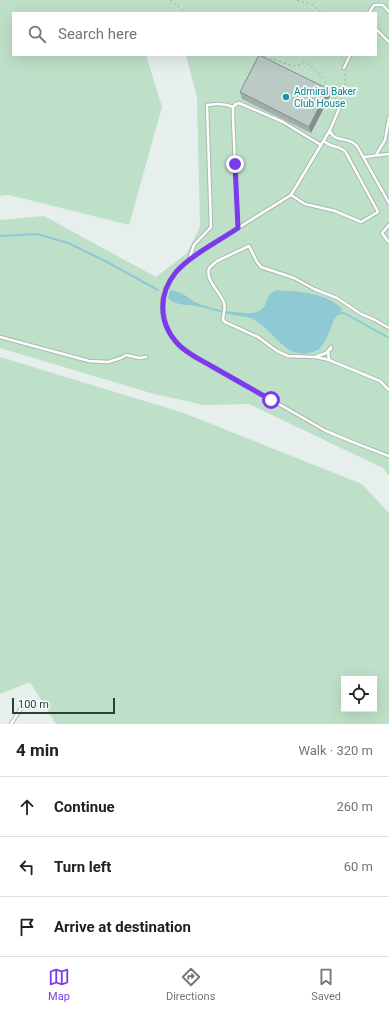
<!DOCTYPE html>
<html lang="en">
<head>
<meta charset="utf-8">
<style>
  :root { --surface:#fff; --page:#f6f6f6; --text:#202124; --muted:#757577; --line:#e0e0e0; --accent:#7c3aed }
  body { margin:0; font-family:Roboto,sans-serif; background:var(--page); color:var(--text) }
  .controls { position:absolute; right:12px; bottom:12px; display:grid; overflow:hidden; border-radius:0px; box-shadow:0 4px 16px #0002 }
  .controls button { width:36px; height:36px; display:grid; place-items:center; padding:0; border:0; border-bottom:1px solid var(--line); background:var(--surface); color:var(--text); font:20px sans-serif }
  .scale { position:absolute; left:12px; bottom:10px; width:103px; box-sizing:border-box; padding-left:4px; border:2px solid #24423a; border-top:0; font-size:11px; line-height:14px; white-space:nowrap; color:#24423a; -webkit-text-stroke:3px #f7fbf9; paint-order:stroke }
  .stop { position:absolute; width:12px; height:12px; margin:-9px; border:3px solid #7c3aed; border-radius:50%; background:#fff }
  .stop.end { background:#7c3aed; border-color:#fff; box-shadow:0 1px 4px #0008 }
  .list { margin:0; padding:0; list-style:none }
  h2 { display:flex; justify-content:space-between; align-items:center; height:52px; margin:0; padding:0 16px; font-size:17px }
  h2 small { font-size:13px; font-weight:400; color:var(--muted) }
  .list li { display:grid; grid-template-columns:26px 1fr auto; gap:12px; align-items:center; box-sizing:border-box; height:60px; padding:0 16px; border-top:1px solid var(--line) }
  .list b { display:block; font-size:15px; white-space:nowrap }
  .list em { font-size:13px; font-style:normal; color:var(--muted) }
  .icon { flex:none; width:22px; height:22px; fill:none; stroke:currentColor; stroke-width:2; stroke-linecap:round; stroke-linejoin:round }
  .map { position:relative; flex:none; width:389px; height:724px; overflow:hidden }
  .search { position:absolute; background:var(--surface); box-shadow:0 4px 16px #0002; left:12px; right:12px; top:12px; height:44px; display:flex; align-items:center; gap:10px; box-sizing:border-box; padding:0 14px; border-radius:0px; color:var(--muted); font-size:15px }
  .sheet { height:232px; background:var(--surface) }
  nav { display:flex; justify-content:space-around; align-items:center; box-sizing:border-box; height:56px; border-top:1px solid var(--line); background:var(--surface); font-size:11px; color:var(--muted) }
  nav a { display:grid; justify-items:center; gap:2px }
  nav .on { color:var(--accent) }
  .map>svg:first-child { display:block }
</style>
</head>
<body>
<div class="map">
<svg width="389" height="724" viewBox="0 0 389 724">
  <rect width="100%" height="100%" fill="#e6efeb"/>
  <path fill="#bfe0c8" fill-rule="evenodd" d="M0 0H389V476L383 468 249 404 204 405 154 394 0 348V220L44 216 156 277 187 253 200 227 197 98 186 55H376V13H13V55H146L162 107 129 225 9 195 0 196Z
    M0 357 184 413 362 484 389 513V724H56L30 682 0 694ZM344 679H374V709H344Z"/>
  <path fill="#8ec9d4" d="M170 290C183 292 185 296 195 302 209 309 229 312 245 313 273 315 261 294 277 290 280 290 283 291 286 291 301 291 333 295 342 310 340 314 336 316 334 320 329 330 326 348 313 352 282 361 274 327 250 318 243 316 235 316 229 314 218 312 207 308 196 306 185 304 176 306 168 298Z"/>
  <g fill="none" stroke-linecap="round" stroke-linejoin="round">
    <path stroke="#8ec9d4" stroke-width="2" d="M0 236 37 234 68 243 105 261 158 290
      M337 314 344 313 389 338"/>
    <defs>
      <path id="lane" d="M369 13 374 5H383L389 12
        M376 29 389 42
        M344 68 350 55
        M339 109 330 130 291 195 238 228 189 260 177 271 168 283 162 300 166 324 171 335 178 345 191 354 326 431 355 443 389 456
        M330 131C334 141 343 138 352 142 354 143 356 145 357 146L389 203
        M376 155 385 140 389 118
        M364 157 389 154
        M291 195 305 204 335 211 361 222 378 212 345 151C337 145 331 148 324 141
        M389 225 382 233 387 240 389 242
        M238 228 233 119V107L236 104 239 103 283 122 321 145
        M189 260 194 245 211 227 207 105C216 104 224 103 233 107
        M389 328 375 320 361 314 337 298 314 289 294 278 261 267 257 262 249 246 217 261 209 268C205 281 220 291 224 303 226 309 223 314 223 320L225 322 258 337 277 351 288 356 315 357 326 353 331 347V349L328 351 329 360 380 381 389 390
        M0 337 89 361 108 362 121 358 126 355 139 358 146 357
        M316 357 329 360
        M11 724 22 707"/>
    </defs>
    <use href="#lane" stroke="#a8b8b2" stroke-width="4.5"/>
    <path stroke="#86b3a5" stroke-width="1" stroke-dasharray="2 3" stroke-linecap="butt" d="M170 0 186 13
      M297 0 313 5 322 13
      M260 55 293 66H296L304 62C320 69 330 89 337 103
      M341 55 343 60
      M340 105 345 87V73"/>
    <use href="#lane" stroke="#fff" stroke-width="2.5"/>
  </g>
  <path fill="#a1aea9" d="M328 89 330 96 311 133 242 99 240 92Z"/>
  <path fill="#838d89" d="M328 89 330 96 311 133 309 127Z"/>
  <path fill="#bbcac4" stroke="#838d89" d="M259 55 328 89 309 127 240 92Z"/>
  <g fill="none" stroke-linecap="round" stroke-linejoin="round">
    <path stroke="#7c3aed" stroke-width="5" d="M235 164 238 228C219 241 191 255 176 272 158 294 158 323 178 344 187 354 201 360 213 367 232 378 252 389 271 400"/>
  </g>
  <circle fill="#0f9aa8" stroke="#f7fbf9" stroke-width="1.5" cx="286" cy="97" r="4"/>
  <g text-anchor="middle" stroke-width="3.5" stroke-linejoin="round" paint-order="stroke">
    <g font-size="10" fill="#0d838f" stroke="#f7fbf9" text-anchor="start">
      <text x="294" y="95">Admiral Baker<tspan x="294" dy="12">Club House</tspan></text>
    </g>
  </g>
</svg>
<div class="controls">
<button><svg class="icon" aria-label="locate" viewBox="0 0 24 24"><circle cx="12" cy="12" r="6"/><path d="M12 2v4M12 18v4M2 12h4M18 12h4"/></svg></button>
</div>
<div class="scale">100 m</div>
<div class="stop" style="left:271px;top:400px"></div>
<div class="stop end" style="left:235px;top:164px"></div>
<div class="search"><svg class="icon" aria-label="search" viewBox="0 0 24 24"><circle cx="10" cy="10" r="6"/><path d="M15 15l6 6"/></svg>Search here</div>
</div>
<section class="sheet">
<h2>4 min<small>Walk · 320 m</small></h2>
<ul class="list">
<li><svg class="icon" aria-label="ahead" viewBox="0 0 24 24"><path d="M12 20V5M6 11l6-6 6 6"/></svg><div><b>Continue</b></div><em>260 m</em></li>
<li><svg class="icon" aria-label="left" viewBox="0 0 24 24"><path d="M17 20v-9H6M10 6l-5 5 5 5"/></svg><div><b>Turn left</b></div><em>60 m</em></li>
<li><svg class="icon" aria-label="arrive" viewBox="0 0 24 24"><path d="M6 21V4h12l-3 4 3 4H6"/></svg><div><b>Arrive at destination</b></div></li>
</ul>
</section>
<nav>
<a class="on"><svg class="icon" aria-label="map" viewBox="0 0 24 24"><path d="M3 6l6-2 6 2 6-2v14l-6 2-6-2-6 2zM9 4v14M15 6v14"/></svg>Map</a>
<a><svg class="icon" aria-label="directions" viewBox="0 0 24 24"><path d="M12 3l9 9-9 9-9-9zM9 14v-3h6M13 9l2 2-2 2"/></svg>Directions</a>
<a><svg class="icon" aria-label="saved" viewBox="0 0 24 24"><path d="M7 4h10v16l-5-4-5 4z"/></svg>Saved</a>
</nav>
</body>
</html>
